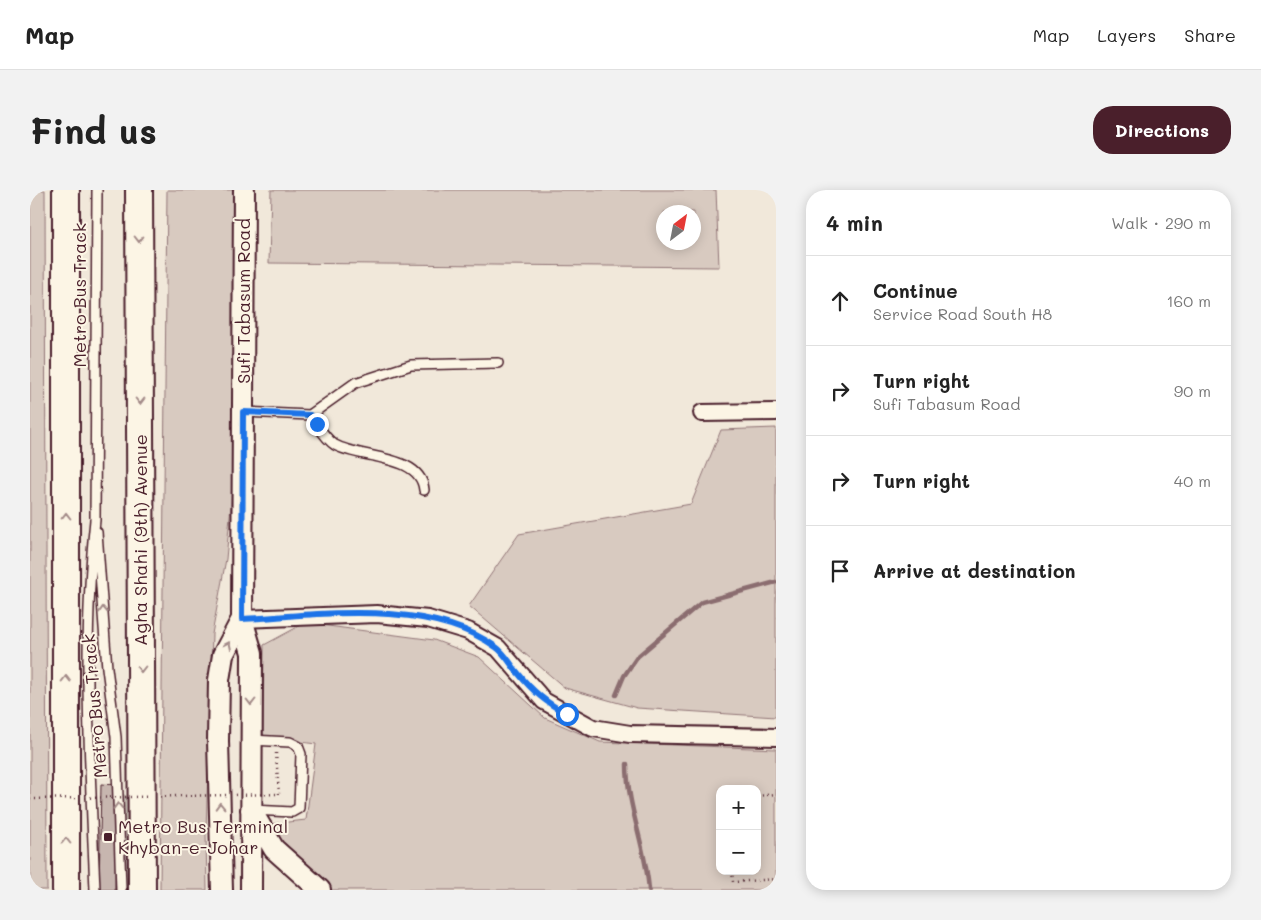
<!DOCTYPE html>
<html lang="en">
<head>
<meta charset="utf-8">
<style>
  :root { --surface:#fff; --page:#f2f2f2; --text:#222; --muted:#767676; --line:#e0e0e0; --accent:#4a1f2b }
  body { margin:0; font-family:Mali,sans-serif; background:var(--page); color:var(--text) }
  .controls { position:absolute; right:15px; bottom:15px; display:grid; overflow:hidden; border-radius:10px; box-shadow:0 2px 12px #0003 }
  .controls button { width:45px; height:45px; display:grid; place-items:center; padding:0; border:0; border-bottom:1px solid var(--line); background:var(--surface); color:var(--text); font:25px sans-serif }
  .compass { position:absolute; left:626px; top:15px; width:45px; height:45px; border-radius:50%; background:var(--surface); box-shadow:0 2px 12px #0003; rotate:32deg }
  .stop { position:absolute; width:15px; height:15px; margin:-11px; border:4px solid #1a73e8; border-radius:50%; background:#fff }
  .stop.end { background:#1a73e8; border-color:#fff; box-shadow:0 1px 5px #0008 }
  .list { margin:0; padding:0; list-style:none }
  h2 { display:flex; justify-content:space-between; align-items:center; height:65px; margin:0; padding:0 20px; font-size:21px }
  h2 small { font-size:16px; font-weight:400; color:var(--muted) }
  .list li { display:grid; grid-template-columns:32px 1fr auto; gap:15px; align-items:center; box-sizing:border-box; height:90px; padding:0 20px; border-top:1px solid var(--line) }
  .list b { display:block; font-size:19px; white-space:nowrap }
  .list p { margin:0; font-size:16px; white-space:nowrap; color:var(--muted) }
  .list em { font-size:16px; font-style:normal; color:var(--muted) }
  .icon { flex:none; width:28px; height:28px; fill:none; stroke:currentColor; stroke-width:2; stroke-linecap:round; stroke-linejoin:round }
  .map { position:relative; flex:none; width:746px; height:700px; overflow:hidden; border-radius:20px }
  header { display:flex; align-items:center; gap:30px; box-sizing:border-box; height:70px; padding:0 25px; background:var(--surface); border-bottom:1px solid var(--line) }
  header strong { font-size:24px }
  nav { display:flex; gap:28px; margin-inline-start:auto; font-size:18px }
  .intro { display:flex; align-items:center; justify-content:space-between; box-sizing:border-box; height:120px; padding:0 30px }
  h1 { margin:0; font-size:35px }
  .button { padding:12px 22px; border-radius:20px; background:var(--accent); color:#fff; font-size:18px; font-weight:700 }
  main { display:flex; gap:30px; padding:0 30px }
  aside { flex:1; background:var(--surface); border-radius:20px; box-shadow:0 2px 12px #0003 }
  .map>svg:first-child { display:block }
</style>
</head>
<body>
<header>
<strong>Map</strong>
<nav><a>Map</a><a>Layers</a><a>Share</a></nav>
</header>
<div class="intro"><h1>Find us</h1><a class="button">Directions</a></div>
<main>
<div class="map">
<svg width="746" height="700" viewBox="0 0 746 700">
  <rect width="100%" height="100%" fill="#f1e8da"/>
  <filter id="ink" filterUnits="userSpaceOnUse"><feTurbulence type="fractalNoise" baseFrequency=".02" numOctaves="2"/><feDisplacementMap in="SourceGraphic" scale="10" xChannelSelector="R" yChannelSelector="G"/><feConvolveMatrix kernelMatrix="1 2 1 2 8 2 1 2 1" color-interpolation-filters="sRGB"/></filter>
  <g filter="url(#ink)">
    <path fill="#d8cac0" stroke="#917476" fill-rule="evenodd" d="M0 0H15L17 700H0Z
      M137 0H206V176L201 315 196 369 182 444 176 643 177 700H130Z
      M241 0H686L689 77 239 73ZM664 22V52H634V22Z
      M746 238V527L607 518 535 498 439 416 489 344 661 314 691 240Z
      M275 433 404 450 449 467 515 528 570 552 746 559V700H301L256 667 231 635 276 630 286 554 233 547 234 455ZM690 599H727V681H690Z"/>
    <path fill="#0003" d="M86 596 98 608 97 700H71Z"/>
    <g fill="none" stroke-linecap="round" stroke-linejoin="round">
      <path stroke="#8b6d6f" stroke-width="4.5" d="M586 505 594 486 607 467 672 412 746 392
        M597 574C597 617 616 657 619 700"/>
    </g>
    <path fill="#c7b6af" stroke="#4a1f2b" d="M71 594 87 595 85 700H69Z"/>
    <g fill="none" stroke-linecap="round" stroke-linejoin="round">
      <defs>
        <path id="service" d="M213 222 280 225 325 193 381 175 468 173
          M280 225C287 234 295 249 305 255 330 269 391 264 394 300
          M67 342 77 478 86 547 91 700
          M221 550 260 552 268 556 271 564 269 618 262 622 222 620
          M65 700C60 576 52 453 65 330L67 0"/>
        <path id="minor" d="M672 223 746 222
          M212 429 347 424 398 429 438 441 468 458 514 511 563 538 600 544 746 547"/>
        <path id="tertiary" d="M214 0 212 429 222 463 221 700
          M221 620 244 659 290 700
          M192 700 188 551 189 490 193 465 212 429"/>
        <path id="primary" d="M36 0V700
          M109 0 112 700"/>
      </defs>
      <use href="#service" stroke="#4a1f2b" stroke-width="12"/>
      <use href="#minor" stroke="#4a1f2b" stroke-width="20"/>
      <use href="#tertiary" stroke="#4a1f2b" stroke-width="24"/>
      <use href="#primary" stroke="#4a1f2b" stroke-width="30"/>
      <path stroke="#4a1f2b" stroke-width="2.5" stroke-dasharray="1 4" stroke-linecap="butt" d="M246 563 249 604
        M727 606 746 604
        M702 681 703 692 746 689"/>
      <use href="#service" stroke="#fcf5e5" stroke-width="9"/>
      <use href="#minor" stroke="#fcf5e5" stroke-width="16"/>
      <use href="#tertiary" stroke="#fcf5e5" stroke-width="20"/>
      <use href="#primary" stroke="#fcf5e5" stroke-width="26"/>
      <path stroke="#4a1f2b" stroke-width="2.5" stroke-dasharray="1 4" stroke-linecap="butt" d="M0 609 249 604"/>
    </g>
    <defs><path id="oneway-chevron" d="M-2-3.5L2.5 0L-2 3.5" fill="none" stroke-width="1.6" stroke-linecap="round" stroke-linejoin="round" transform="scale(1.25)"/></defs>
    <g stroke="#a38a88">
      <use href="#oneway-chevron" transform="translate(109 49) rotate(90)"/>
      <use href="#oneway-chevron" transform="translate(110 211) rotate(90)"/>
      <use href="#oneway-chevron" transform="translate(36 326) rotate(-90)"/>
      <use href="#oneway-chevron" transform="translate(73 420) rotate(-93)"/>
      <use href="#oneway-chevron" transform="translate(198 455) rotate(-64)"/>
      <use href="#oneway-chevron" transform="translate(111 479) rotate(90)"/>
      <use href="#oneway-chevron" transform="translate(36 489) rotate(-90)"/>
      <use href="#oneway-chevron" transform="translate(221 512) rotate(90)"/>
      <use href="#oneway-chevron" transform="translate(88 616) rotate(-92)"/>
      <use href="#oneway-chevron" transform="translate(190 616) rotate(-92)"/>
      <use href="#oneway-chevron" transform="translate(36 651) rotate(-90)"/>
    </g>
  </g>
  <g fill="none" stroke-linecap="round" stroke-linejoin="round" filter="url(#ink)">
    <path stroke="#1a73e8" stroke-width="6" d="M287 234 280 225 213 222 212 429C290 425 398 408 466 457 475 463 481 475 488 483 503 502 517 513 537 524"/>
  </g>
  <rect fill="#4a1f2b" stroke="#fcf5e5" stroke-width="2" x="73" y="642" width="10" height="10" rx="2.5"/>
  <g text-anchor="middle" stroke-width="4" stroke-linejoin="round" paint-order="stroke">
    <g font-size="18" fill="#4a1f2b" stroke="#fcf5e5">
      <text transform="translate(50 105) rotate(-90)" y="6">Metro Bus Track</text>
      <text transform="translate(214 111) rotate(-90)" y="6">Sufi Tabasum Road</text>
      <text transform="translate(111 350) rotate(-90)" y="6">Agha Shahi (9th) Avenue</text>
      <text transform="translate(65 516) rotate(-95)" y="6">Metro Bus Track</text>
    </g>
    <g font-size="18" fill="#4a1f2b" stroke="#fcf5e5" text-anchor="start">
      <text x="88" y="643">Metro Bus Terminal<tspan x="88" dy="21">Khyban-e-Johar</tspan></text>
    </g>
  </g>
</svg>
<div class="controls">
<button>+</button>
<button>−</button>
</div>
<svg class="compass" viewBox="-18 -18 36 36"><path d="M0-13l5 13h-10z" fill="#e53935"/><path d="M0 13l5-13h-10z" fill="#767676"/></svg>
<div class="stop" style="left:537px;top:524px"></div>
<div class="stop end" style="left:287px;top:234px"></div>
</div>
<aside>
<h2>4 min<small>Walk · 290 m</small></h2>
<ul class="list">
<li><svg class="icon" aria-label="ahead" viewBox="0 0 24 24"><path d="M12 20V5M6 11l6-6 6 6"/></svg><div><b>Continue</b><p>Service Road South H8</p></div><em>160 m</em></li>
<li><svg class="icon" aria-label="right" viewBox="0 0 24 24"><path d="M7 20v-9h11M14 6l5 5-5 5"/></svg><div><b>Turn right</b><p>Sufi Tabasum Road</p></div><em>90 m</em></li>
<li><svg class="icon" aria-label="right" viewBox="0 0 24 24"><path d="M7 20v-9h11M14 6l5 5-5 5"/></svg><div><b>Turn right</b></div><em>40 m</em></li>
<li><svg class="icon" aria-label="arrive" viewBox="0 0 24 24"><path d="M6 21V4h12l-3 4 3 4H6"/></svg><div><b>Arrive at destination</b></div></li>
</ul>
</aside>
</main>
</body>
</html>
